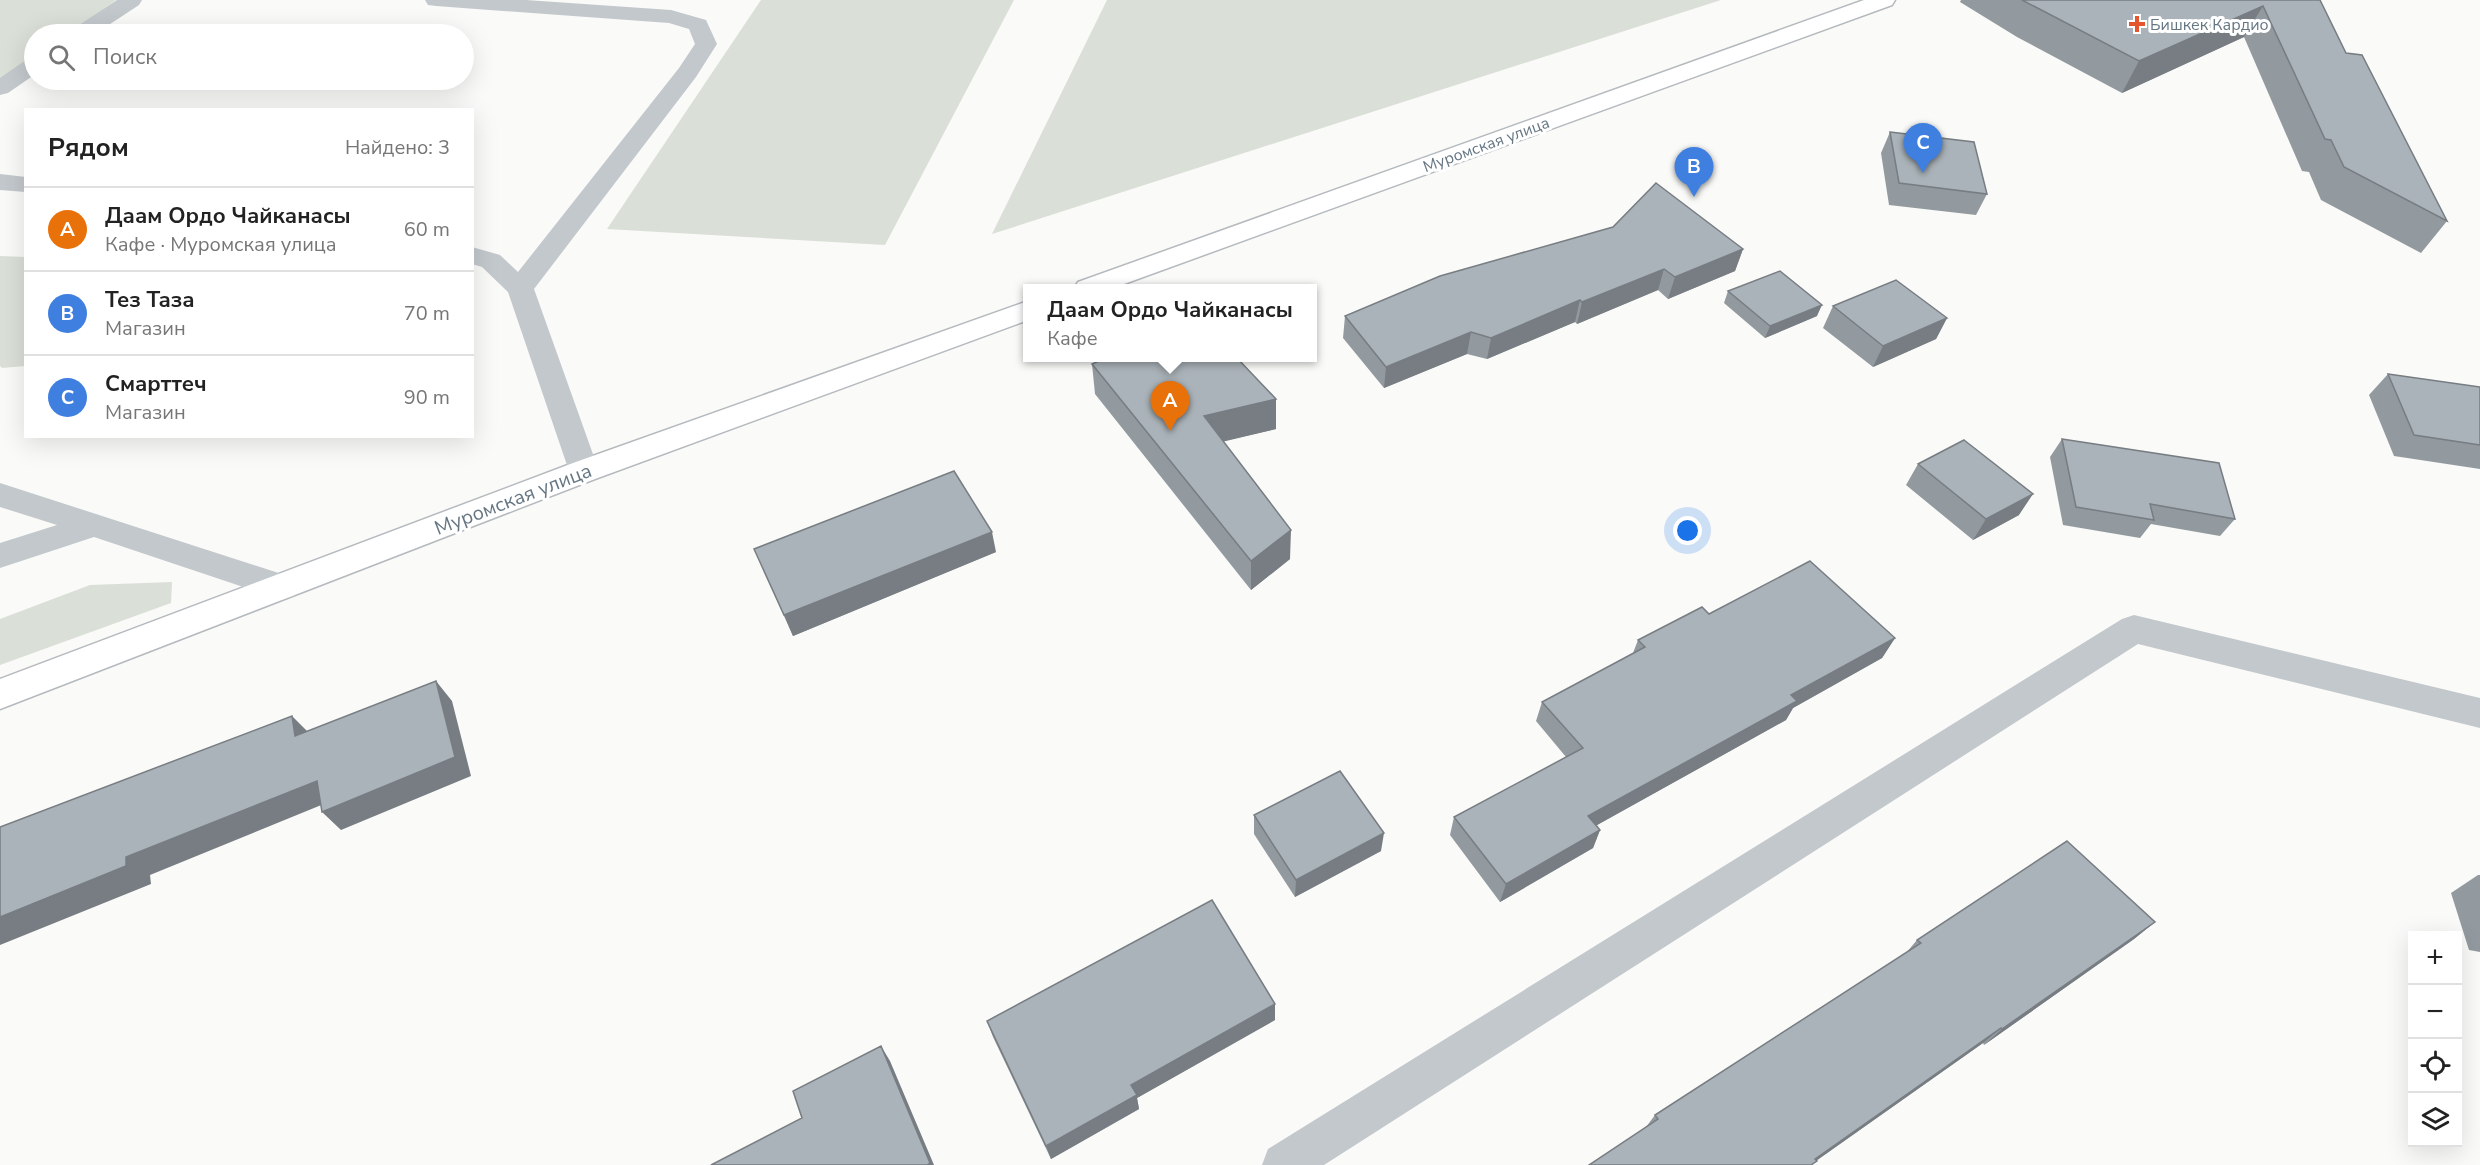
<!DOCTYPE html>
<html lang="ru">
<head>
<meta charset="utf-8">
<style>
  :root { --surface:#fff; --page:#f2f2f2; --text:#222; --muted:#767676; --line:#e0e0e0; --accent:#111827 }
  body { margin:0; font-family:"Nunito Sans",sans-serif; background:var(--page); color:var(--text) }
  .controls { position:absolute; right:18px; bottom:18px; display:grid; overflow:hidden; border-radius:0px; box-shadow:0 6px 24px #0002 }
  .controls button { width:54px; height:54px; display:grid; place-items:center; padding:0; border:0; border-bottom:2px solid var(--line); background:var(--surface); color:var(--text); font:30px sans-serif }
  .you { position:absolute; left:1688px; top:531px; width:21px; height:21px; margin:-15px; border:4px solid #fff; border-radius:50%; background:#1a73e8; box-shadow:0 0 0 9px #1a73e833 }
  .badge { display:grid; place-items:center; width:39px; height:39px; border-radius:50%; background:var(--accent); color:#fff; font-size:20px; font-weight:700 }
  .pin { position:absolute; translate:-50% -50px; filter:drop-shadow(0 2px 3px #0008) }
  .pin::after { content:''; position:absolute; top:32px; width:21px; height:18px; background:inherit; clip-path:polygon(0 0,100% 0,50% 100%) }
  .popup { position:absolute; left:1023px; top:284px; width:294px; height:78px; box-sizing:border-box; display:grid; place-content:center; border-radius:0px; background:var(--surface); filter:drop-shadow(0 2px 4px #0005); font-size:20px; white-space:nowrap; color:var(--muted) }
  .popup b { font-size:22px; color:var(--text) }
  .popup::after { content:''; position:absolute; left:50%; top:100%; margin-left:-12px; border:12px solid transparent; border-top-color:var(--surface) }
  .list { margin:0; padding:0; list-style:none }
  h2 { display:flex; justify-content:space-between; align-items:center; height:78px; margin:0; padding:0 24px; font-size:26px }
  h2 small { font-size:20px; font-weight:400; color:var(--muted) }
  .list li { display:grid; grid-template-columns:39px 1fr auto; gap:18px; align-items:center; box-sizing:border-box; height:84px; padding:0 24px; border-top:2px solid var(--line) }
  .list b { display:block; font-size:22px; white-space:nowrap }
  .list p { margin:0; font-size:20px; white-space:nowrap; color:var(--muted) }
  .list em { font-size:20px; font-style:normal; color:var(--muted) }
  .icon { flex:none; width:33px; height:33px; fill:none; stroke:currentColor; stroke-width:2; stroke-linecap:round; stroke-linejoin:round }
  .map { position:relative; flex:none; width:2480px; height:1165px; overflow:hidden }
  .search { position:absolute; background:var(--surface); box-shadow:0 6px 24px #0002; left:24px; top:24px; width:450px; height:66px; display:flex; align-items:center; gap:15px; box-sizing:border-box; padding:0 21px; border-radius:33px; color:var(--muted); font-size:22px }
  .panel { position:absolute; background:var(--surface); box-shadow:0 6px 24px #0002; left:24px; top:108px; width:450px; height:330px; border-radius:0px }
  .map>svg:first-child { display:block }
</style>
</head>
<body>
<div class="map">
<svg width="2480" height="1165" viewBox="0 0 2480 1165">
  <rect width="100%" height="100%" fill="#fafaf8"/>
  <path fill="#dadfd7" d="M0 0H116L69 34H34V57L0 80Z
    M761 0H1014L885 245 607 229Z
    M1107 0H1721L992 234Z
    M0 256 25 257V366L2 368 0 366Z
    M172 582 171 603 0 665V619L90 585Z"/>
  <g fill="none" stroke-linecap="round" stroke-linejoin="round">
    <defs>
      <path id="major" d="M1864 0H1895L1892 5 1113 288H1074L1078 282Z
        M1028 301V320L595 479 0 709V679L573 463Z"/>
    </defs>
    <use href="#major" stroke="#b5babe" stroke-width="3"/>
    <path fill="#c3c8cc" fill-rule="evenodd" d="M117 0H142L139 5 95 34H70L73 29Z
      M425 0H526L671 10 706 20 717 44 696 77 534 289 599 471 595 479 584 482 573 479 569 471 508 292 482 267 472 264V247L500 255 518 272 679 68 695 44 689 29 669 23 436 6 428 5Z
      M34 58V75L8 93 0 95V78L26 60Z
      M0 174 26 177V192L0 190Z
      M0 483 294 578 299 587 294 596 282 600 94 537 0 568V543L57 525 0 507Z
      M2134 615 2480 698V728L2138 644 1324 1165H1262L1268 1149 2122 619Z"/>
    <use href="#major" fill="#fff" fill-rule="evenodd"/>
  </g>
  <path fill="#929a9f" d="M1961 0H2320L2346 53 2447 221 2421 253 2321 200 2309 172 2302 171 2244 37 2122 93 2017 37 1960 2Z
    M1890 132 1987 194 1976 215 1889 205 1881 153Z
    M1743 249 1735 271 1668 299 1658 290 1577 324 1575 322 1487 359 1467 354 1384 388 1343 338 1345 316Z
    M1728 291 1817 316 1765 338 1724 303Z
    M1833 306 1947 318 1936 339 1873 367 1823 328Z
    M1092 364 1276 399V429L1223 441 1290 559 1251 590 1095 394Z
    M2388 374 2480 387V469L2394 456 2369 395Z
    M2062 439 2235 519 2220 536 2151 524 2140 538 2063 525 2050 457Z
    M1918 464 2019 515 1973 540 1906 485Z
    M754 549 996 552 793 636Z
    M1709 614 1895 638 1882 658 1793 708 1786 720 1597 825 1600 830 1593 848 1500 902 1450 835 1454 817 1566 757 1536 721 1542 702 1633 653 1638 640Z
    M1254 815 1381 851 1295 897 1254 834Z
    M2478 875H2480V952L2469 950 2451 893Z
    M2155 922 2134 939 1984 1045 1983 1043 1816 1161 1812 1165H1589L1646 1127 1655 1115 1906 953 1917 940Z
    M1275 1004V1020L1137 1098 1139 1109 1051 1159 993 1037 987 1021Z"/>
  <path fill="#777d82" d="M2263 6 2244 37 2122 93 2139 61Z
    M1743 249 1735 271 1668 299 1675 277Z
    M1664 269 1658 290 1577 324 1582 302Z
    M1580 300 1575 322 1487 359 1491 338Z
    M1822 305 1817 316 1765 338 1770 326Z
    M1947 318 1936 339 1873 367 1883 346Z
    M1471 332 1467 354 1384 388 1386 367Z
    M1276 399V429L1205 446 1204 416Z
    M2033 494 2019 515 1973 540 1986 519Z
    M1291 530 1290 559 1251 590V561Z
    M992 532 996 552 793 636 784 615Z
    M1895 638 1882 658 1793 708 1786 720 1581 834 1588 816 1791 695Z
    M436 681 452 701 471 776 341 830 322 812Z
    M292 716 311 735 295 736Z
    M317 781 336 799 150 875 151 884 0 945V917L126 857Z
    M1600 830 1593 848 1500 902 1506 884Z
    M1384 833 1381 851 1295 897 1296 880Z
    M2155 922 2134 939 1984 1045 2002 1029Z
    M1275 1004V1020L1137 1098 1139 1109 1051 1159 1046 1146 1131 1085Z
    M2001 1028 1983 1043 1810 1165 1815 1159Z
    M881 1046 890 1061 934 1165H927Z"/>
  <path fill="#aab3b9" stroke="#777d82" stroke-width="1.5" d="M2022 0H2320L2346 53 2362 55 2447 221 2344 167 2331 140 2325 139 2263 6 2139 61Z
    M1890 132 1974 142 1987 194 1899 183Z
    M1656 183 1743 249 1675 277 1664 269 1582 302 1580 300 1491 338 1471 332 1386 367 1345 316 1440 276 1613 227Z
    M1780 271 1822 305 1770 326 1728 291Z
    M1896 280 1947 318 1883 346 1833 306Z
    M1108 357H1236L1276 399 1204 416 1291 530 1251 561 1092 364Z
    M2388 374 2480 387V445L2414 435Z
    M2062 439 2219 463 2235 519 2150 504 2154 520 2076 507Z
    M1964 440 2033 494 1986 519 1918 464Z
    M954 471 992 532 784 615 754 549Z
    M1810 561 1895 638 1791 695 1797 701 1588 816 1600 830 1506 884 1454 817 1583 748 1542 702 1645 647 1638 640 1702 607 1709 614Z
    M436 681 455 757 322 812 317 781 126 857V866L0 917V827L292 716 295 736Z
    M1340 771 1384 833 1296 880 1254 815Z
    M2067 841 2155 922 2002 1029 2001 1028 1815 1159 1817 1161 1811 1165H1589L1658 1119 1655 1115 1921 943 1917 940Z
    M1212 900 1275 1004 1131 1085 1137 1095 1046 1146 987 1021Z
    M881 1046 930 1163 927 1165H711L802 1118 793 1091Z"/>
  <path fill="#e4572e" stroke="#fff" stroke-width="2" d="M2134 15h6v6h6v6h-6v6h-6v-6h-6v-6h6z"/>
  <g text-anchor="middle" stroke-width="6" stroke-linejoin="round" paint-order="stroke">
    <g font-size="16" fill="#657683" stroke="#fff" text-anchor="start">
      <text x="2150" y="30">Бишкек Кардио</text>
    </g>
    <g font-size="16" fill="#657683" stroke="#fff">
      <text transform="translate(1486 144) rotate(-20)" y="6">Муромская улица</text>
    </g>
    <g font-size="20" fill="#657683" stroke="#fff">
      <text transform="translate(513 499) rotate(-21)" y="7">Муромская улица</text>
    </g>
  </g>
</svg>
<div class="controls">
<button>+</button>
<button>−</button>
<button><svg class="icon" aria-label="locate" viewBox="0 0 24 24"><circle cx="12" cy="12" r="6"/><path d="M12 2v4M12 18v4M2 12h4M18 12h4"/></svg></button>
<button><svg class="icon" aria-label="layers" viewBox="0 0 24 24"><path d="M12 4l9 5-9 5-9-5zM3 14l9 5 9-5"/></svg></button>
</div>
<div class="you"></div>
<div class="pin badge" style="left:1170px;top:431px;background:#e8710a">A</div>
<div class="popup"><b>Даам Ордо Чайканасы</b>Кафе</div>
<div class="pin badge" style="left:1694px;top:197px;background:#3f7fe0">B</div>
<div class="pin badge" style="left:1923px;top:173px;background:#3f7fe0">C</div>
<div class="search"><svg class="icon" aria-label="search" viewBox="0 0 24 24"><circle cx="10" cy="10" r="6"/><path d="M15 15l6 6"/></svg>Поиск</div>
<section class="panel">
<h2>Рядом<small>Найдено: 3</small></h2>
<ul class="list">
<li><span class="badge" style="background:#e8710a">A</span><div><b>Даам Ордо Чайканасы</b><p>Кафе · Муромская улица</p></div><em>60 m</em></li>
<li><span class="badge" style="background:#3f7fe0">B</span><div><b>Тез Таза</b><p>Магазин</p></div><em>70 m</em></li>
<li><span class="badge" style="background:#3f7fe0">C</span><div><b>Смарттеч</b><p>Магазин</p></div><em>90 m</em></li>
</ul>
</section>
</div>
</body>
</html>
